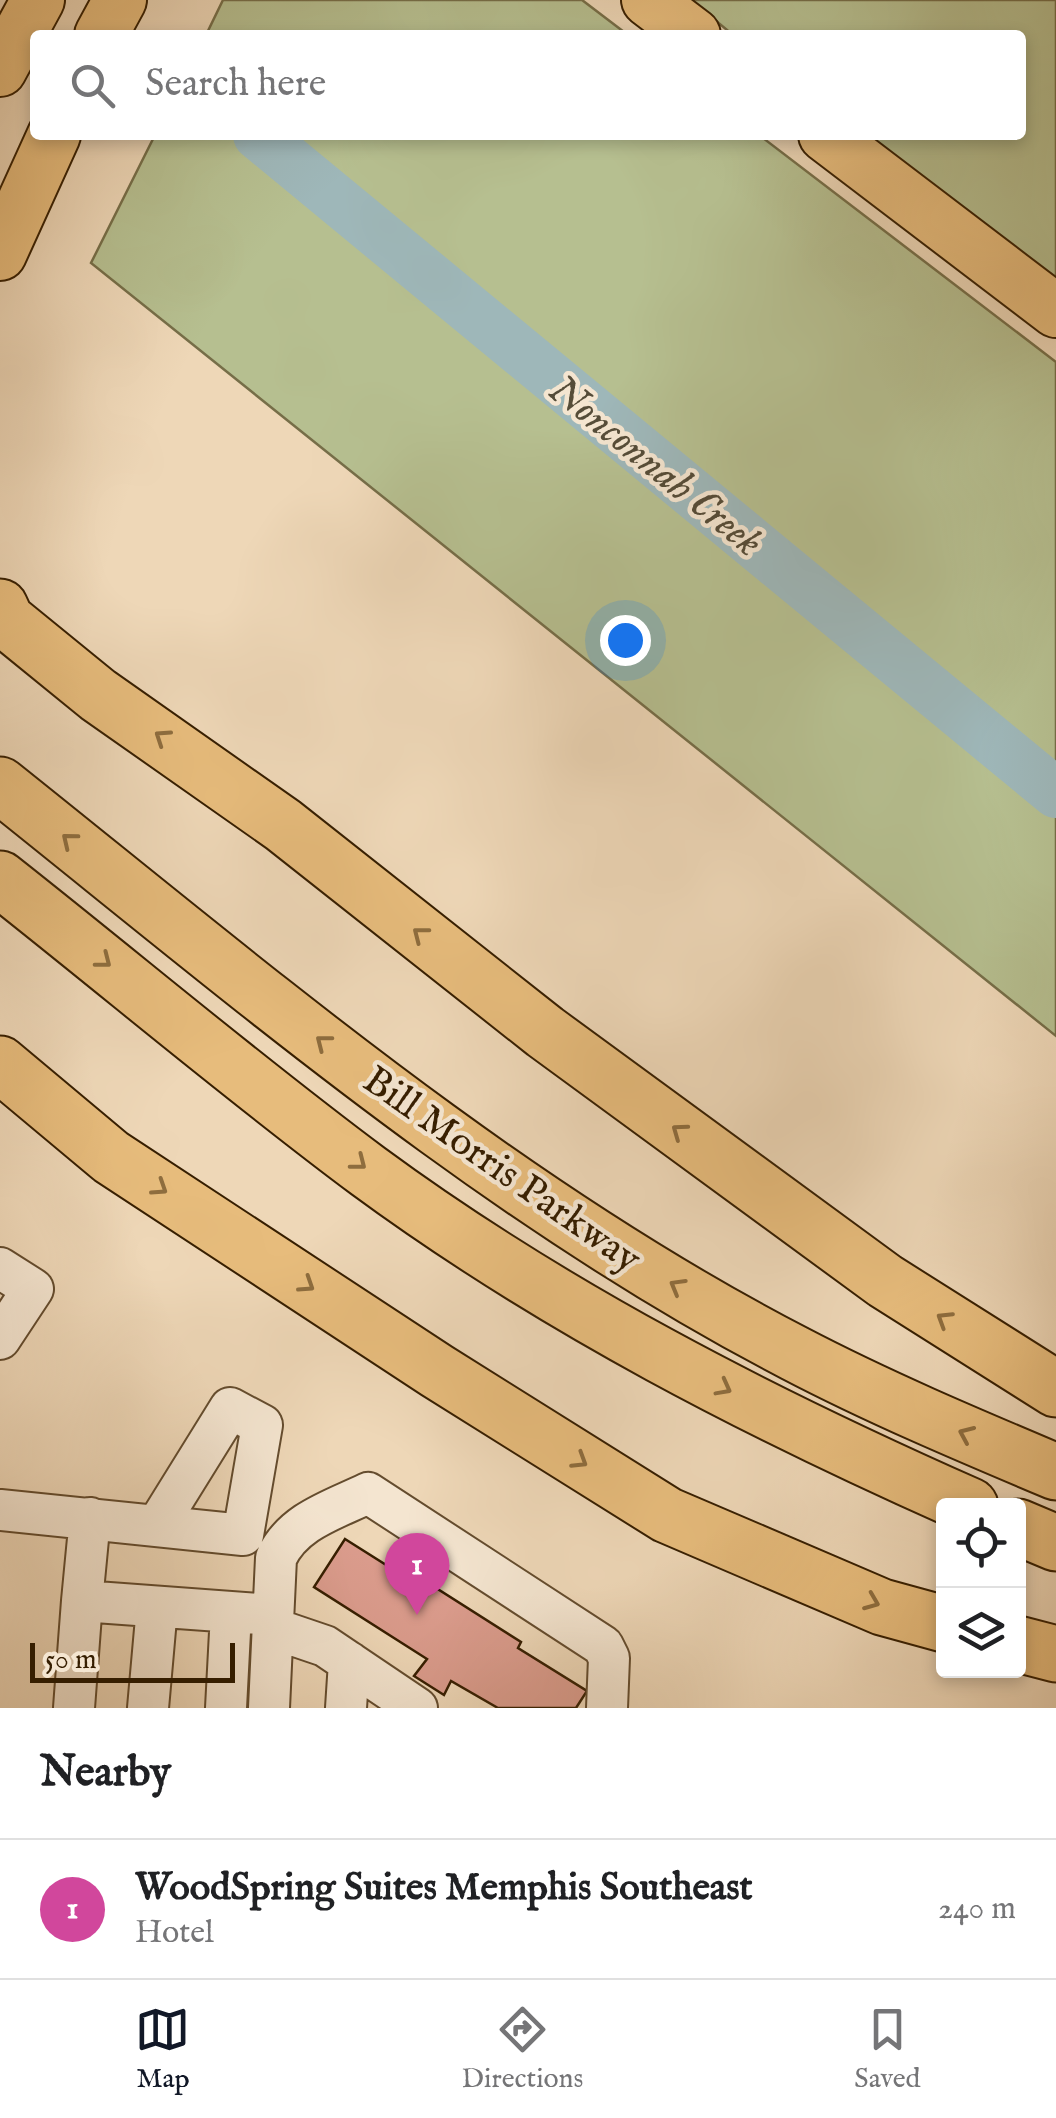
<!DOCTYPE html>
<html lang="en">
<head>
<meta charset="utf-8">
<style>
  :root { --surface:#fff; --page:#f2f2f2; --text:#202124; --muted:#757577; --line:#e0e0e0; --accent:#111827 }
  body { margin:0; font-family:"IM FELL English",serif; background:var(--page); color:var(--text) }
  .controls { position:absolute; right:30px; bottom:30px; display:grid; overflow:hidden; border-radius:10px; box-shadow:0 5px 15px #0003 }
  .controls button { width:90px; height:90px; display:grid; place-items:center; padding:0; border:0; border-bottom:2px solid var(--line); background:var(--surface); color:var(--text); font:50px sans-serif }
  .scale { position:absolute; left:30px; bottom:25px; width:205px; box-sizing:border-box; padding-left:10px; border:5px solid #361e00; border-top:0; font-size:28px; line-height:35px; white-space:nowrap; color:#361e00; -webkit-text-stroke:8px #f4e5d0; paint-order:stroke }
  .you { position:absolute; left:625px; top:640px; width:35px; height:35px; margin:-25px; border:8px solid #fff; border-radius:50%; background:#1a73e8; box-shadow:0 0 0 15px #1a73e833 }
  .badge { display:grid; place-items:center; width:65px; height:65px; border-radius:50%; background:var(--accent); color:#fff; font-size:32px; font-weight:700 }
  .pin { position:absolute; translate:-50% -82px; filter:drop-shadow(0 2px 5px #0008) }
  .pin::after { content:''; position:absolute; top:52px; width:35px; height:30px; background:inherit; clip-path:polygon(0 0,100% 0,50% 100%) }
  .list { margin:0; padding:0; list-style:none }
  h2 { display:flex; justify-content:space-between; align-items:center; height:130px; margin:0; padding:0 40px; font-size:42px }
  h2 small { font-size:32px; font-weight:400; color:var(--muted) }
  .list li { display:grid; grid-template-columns:65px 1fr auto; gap:30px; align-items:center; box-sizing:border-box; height:140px; padding:0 40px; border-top:2px solid var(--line) }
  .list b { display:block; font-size:38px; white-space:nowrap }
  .list p { margin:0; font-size:32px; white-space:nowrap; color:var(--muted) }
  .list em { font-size:32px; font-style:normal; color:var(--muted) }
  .icon { flex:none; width:55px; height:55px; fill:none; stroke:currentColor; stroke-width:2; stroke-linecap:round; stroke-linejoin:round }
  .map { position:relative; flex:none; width:1056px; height:1708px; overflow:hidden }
  .search { position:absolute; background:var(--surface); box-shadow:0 5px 15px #0003; left:30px; right:30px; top:30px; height:110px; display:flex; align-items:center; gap:25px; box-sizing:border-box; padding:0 35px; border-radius:10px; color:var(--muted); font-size:38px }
  .sheet { height:270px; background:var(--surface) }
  nav { display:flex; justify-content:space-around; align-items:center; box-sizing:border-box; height:140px; border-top:2px solid var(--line); background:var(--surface); font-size:28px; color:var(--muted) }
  nav a { display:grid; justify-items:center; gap:5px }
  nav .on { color:var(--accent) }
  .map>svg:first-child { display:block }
</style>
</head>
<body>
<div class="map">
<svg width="1056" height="1708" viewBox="0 0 1056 1708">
  <rect width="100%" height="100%" fill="#eed7b7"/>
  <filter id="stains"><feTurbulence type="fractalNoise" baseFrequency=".002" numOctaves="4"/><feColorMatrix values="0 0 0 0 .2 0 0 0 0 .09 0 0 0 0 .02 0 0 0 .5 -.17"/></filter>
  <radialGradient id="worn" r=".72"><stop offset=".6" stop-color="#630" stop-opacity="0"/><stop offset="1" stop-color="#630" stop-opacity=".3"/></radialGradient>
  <path fill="#b6bf90" stroke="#766e48" stroke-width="2.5" d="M223 0H582L628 35H206Z
    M691 0H1056V298L856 135H1021V35H733Z
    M155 135H759L1056 362V1036L91 263Z"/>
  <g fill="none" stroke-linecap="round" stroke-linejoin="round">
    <path stroke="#9eb7b9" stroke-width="50" d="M258 135 1056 793"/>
  </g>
  <path fill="#db9c8d" stroke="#361e00" stroke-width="2.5" d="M345 1539 410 1580 414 1574 521 1642 518 1648 587 1691 576 1708H498L451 1681 444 1695 414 1676 427 1659 314 1587Z"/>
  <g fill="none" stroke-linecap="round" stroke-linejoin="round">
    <defs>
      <path id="minor" d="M0 1268 33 1289 0 1339
        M0 1510 243 1535 262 1425 230 1408 158 1524
        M82 1601 90 1518
        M272 1628 325 1646 417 1708
        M74 1708 82 1601 273 1615
        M148 1708 157 1607
        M226 1708 231 1613
        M269 1708 276 1558C293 1521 333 1510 368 1493L603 1646 609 1658 607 1708
        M346 1708 349 1662"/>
      <path id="major" d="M648 0 694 35
        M101 35 120 0
        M0 70 38 0
        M825 135 1056 311
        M0 254 54 135"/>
      <path id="highway" d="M0 607 6 620 98 695 283 825 545 1032 885 1281 1056 1389
        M0 785C253 987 504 1203 794 1353 878 1397 968 1435 1056 1472
        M0 879C123 976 243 1078 368 1171 554 1308 760 1413 970 1506
        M0 1064 111 1157 437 1371 667 1515 882 1607 944 1624
        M1018 1527 1056 1543
        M1018 1644 1056 1654"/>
    </defs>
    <use href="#minor" stroke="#644c2e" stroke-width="44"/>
    <use href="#major" stroke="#361e00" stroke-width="56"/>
    <use href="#highway" stroke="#361e00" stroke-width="59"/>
    <use href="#minor" stroke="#f4e5d0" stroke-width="40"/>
    <use href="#major" stroke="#e7bc7c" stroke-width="52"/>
    <use href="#highway" stroke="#e7bc7c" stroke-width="55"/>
  </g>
  <defs><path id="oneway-chevron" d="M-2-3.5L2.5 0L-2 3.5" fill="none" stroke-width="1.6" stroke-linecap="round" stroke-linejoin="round" transform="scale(2.5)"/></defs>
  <g stroke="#8e6d3e">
    <use href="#oneway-chevron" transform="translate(162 737) rotate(-146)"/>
    <use href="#oneway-chevron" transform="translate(69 840) rotate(-141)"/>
    <use href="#oneway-chevron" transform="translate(420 934) rotate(-142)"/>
    <use href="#oneway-chevron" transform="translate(104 961) rotate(38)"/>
    <use href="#oneway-chevron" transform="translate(323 1042) rotate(-142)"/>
    <use href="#oneway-chevron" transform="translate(679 1131) rotate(-144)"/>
    <use href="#oneway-chevron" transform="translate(359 1163) rotate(38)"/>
    <use href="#oneway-chevron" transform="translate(160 1188) rotate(33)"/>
    <use href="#oneway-chevron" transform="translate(307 1285) rotate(33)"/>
    <use href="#oneway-chevron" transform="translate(677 1286) rotate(-150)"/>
    <use href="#oneway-chevron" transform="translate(944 1319) rotate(-148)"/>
    <use href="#oneway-chevron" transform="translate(724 1388) rotate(28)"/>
    <use href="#oneway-chevron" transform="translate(966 1434) rotate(-156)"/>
    <use href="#oneway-chevron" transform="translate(580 1461) rotate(32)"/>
    <use href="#oneway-chevron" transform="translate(872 1602) rotate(22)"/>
  </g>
  <g text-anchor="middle" stroke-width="9" stroke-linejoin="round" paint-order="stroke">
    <g font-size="40" fill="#361e00" stroke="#f4e5d0">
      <text transform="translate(503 1168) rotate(35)" y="14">Bill Morris Parkway</text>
    </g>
    <g font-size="42" font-style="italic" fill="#554c38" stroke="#f4e5d0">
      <text transform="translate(657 464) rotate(39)" y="15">Nonconnah Creek</text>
    </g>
  </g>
  <rect width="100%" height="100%" filter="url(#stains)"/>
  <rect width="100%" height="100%" fill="url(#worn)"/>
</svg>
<div class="controls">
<button><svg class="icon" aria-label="locate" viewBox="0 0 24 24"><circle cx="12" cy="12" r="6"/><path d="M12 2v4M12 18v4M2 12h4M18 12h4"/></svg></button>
<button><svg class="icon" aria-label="layers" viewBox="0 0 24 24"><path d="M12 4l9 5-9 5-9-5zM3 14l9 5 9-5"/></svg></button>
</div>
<div class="scale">50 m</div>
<div class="you"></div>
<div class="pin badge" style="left:417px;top:1615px;background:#d1479c">1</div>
<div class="search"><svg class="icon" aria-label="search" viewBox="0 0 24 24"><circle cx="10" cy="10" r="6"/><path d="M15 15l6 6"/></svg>Search here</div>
</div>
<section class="sheet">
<h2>Nearby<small></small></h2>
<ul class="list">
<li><span class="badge" style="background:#d1479c">1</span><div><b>WoodSpring Suites Memphis Southeast</b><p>Hotel</p></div><em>240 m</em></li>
</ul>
</section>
<nav>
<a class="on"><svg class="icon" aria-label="map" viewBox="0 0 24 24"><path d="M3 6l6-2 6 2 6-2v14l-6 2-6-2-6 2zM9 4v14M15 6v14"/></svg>Map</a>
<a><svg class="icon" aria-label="directions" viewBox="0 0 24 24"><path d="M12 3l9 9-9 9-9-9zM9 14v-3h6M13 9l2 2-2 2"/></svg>Directions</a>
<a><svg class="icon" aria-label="saved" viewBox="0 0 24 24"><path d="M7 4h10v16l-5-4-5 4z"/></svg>Saved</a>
</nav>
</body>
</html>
